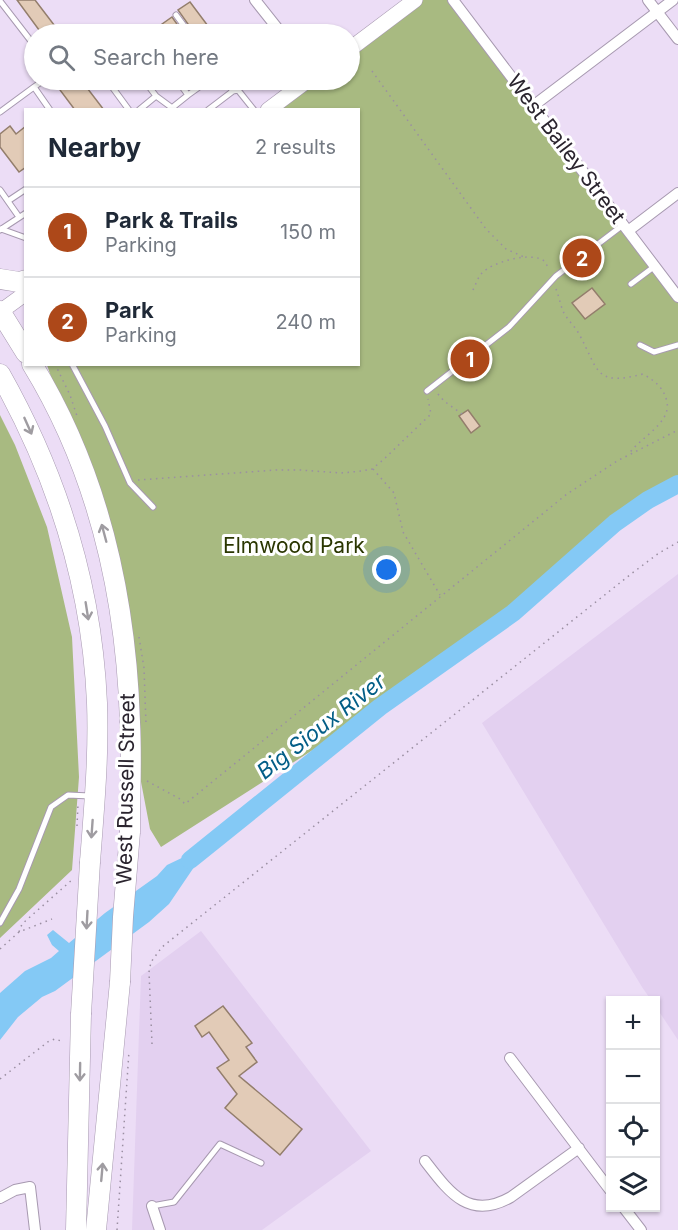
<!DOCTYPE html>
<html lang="en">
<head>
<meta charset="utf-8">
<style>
  :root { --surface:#fff; --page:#f6f6f7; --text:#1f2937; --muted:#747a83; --line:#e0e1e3; --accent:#ad4819 }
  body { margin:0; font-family:Inter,sans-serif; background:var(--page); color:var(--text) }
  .controls { position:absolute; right:18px; bottom:18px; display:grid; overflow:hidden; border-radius:0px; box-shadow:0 2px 4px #0004 }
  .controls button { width:54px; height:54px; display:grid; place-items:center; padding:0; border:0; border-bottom:2px solid var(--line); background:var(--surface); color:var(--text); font:30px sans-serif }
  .you { position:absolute; left:387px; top:570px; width:21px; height:21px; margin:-15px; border:4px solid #fff; border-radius:50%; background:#1a73e8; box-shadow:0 0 0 9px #1a73e833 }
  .badge { display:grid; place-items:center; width:39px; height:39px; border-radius:50%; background:var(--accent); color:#fff; font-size:20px; font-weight:700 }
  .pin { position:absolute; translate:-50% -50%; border:3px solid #fff; box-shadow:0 2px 6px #0006 }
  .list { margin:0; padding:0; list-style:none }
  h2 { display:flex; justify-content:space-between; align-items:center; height:78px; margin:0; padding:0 24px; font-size:26px }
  h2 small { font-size:20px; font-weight:400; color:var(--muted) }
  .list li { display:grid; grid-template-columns:39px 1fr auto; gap:18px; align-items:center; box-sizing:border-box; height:90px; padding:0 24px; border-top:2px solid var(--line) }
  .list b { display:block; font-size:22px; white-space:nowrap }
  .list p { margin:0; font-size:20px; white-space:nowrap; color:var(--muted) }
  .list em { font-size:20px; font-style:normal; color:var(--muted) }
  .icon { flex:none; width:33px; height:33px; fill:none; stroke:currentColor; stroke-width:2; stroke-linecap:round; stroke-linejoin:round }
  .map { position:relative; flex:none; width:678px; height:1230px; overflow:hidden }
  .search { position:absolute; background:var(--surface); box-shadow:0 2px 4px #0004; left:24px; top:24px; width:336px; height:66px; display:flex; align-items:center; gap:15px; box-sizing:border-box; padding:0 21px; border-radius:33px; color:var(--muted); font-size:22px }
  .panel { position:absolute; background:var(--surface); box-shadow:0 2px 4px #0004; left:24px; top:108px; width:336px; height:258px; border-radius:0px }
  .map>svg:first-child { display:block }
</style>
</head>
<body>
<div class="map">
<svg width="678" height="1230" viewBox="0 0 678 1230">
  <rect width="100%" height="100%" fill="#ecddf6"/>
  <path fill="#e3d0f0" d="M678 574V1040L656 1007V1000H651L642 987 482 723Z
    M201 931 371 1151 262 1230H132L141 976Z"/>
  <path fill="#a8ba81" d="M415 0H453L678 294V484L648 500 615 523 513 613 431 673 380 707 161 847 150 829 130 724 116 587 81 466 47 365 358 364V110L269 109 309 80H350V49Z
    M0 415 15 445 47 527 72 637 79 777 72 870 0 938Z"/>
  <path fill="#84c9f5" d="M209 845 169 904 149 922 55 991 42 997 18 1017 0 1040V993L25 971 51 958 59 951 52 945 47 935 53 930 69 943 105 913 157 876 167 865Z"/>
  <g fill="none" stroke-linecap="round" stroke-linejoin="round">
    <path stroke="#84c9f5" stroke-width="18" d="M190 860 380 707 513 613 615 523 648 500 678 484"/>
  </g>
  <path fill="#e2cbb7" stroke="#937e6c" stroke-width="1.5" d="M17 0H35L61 34H42Z
    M190 2 214 34H195L178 10Z
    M172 17 184 34H148Z
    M65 80H81L104 110H75L57 86Z
    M10 126 16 134 26 126V167L19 172 0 147V134Z
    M592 288 605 304 585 319 572 303Z
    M468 410 480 426 471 433 459 416Z
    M223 1006 252 1043 246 1047 257 1062 239 1076 302 1129 280 1155 225 1108 237 1094 217 1068 229 1060 209 1032 202 1037 195 1026Z"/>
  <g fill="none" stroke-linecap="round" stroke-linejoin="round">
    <defs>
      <path id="lane" d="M0 1 34 45
        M176 15 190 34
        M107 80 129 110
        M144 80 156 96 175 110
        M177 80 188 95 209 80
        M225 80 233 91
        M34 87 44 80
        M173 107 188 95
        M139 110 156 96
        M208 110 233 91 238 90 254 110
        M0 112 34 87 50 110
        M0 190 19 217
        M8 201 26 189
        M1 229 26 238
        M0 230 26 213
        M631 284 655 266
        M640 345 654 352 678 345
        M72 364 105 426 130 483 153 507
        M427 391 509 327 556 276 623 225
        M0 923 19 889 51 807 68 795 90 796
        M152 1206 174 1202 220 1144 261 1163"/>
      <path id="street" d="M255 0 282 34
        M453 0 678 297
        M648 0 678 39
        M533 106 673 0
        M628 231 678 193
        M510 1058 610 1190
        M425 1161C449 1192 469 1221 511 1197L579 1148
        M0 1198 15 1190 30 1187 35 1230
        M152 1206 160 1230
        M624 1208 641 1230"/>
      <path id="secondary" d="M350 49 415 0
        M268 110 308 80
        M0 312 26 293"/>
      <path id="highway" d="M0 279 19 282 26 280
        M0 311 26 353
        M32 364C98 472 126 597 130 722 132 759 130 795 130 832
        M0 374C57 475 92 586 97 703 99 756 94 809 90 862
        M76 1230 81 1014
        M96 1230 120 982"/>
    </defs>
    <use href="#lane" stroke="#a799b0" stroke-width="7"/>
    <use href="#street" stroke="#a799b0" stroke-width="12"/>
    <use href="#secondary" stroke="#a799b0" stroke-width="16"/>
    <use href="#highway" stroke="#a799b0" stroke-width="21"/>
    <path stroke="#9b8fa2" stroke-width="1.5" stroke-dasharray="1.5 4.5" stroke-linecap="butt" d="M372 71 486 229 506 249 524 257
      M556 289C559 296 560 304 563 311 567 320 575 326 579 334 599 370 594 387 643 374 655 381 664 388 667 402 671 424 639 438 629 454
      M473 290C476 284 478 277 482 273 493 262 526 253 541 259 546 261 547 266 549 270
      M55 364 70 395 77 416
      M438 394 444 401 462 414
      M373 469 394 493 403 532 440 595
      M138 480 276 470H300L341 473 362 471 372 469 383 460 431 414 428 399
      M139 637 144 668 146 724
      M147 781 180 799 185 804 567 494 617 461 678 430
      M77 826 78 804
      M19 932 22 924 73 879
      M0 949 19 932 52 919
      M152 1044 149 972 151 962 162 947 631 574 659 553 678 542
      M0 1079 49 1041 55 1039 64 1042
      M117 1230 129 1051"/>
    <use href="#lane" stroke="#fff" stroke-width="5"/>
    <use href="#street" stroke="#fff" stroke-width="10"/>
    <use href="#secondary" stroke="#fff" stroke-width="15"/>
    <use href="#highway" stroke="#fff" stroke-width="20"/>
    <defs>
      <path id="highway-bridge" d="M120 982 123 917 130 832
        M81 1014 90 862"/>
    </defs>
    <use href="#highway-bridge" stroke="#a799b0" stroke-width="21" stroke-linecap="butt"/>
    <use href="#highway-bridge" stroke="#fff" stroke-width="20"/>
  </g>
  <defs><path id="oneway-shaft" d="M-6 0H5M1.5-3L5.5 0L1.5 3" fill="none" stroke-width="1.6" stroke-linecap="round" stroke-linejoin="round" transform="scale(1.5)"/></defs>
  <g stroke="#9f9ca1">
    <use href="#oneway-shaft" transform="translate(28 426) rotate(66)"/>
    <use href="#oneway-shaft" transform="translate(104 533) rotate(-105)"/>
    <use href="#oneway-shaft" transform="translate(87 611) rotate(81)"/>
    <use href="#oneway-shaft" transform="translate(92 829) rotate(94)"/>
    <use href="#oneway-shaft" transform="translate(87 920) rotate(93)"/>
    <use href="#oneway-shaft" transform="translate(80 1072) rotate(91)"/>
    <use href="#oneway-shaft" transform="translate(102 1172) rotate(-85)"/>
  </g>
  <g text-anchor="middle" stroke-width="6" stroke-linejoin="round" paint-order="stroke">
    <g font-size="21" fill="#2a242e" stroke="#fff">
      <text transform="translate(566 149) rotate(53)" y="7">West Bailey Street</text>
      <text transform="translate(126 789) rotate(-89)" y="7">West Russell Street</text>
    </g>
    <g font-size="21" fill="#2a3601" stroke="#fff">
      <text x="294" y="553">Elmwood Park</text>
    </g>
    <g font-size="22" font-style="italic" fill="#035e87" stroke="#fff">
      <text transform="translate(321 726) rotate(-38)" y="8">Big Sioux River</text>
    </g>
  </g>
</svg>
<div class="controls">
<button>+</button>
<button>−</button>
<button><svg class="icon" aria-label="locate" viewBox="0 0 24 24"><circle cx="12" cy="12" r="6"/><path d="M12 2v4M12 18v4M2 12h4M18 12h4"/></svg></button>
<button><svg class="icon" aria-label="layers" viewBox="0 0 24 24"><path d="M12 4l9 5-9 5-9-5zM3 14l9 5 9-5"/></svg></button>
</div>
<div class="you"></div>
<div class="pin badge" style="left:470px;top:359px">1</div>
<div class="pin badge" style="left:582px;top:258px">2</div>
<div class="search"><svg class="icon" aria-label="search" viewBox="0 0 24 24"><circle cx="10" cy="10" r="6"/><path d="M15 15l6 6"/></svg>Search here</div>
<section class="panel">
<h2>Nearby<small>2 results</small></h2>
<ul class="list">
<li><span class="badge">1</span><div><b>Park &amp; Trails</b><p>Parking</p></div><em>150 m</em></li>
<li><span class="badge">2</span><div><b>Park</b><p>Parking</p></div><em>240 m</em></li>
</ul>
</section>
</div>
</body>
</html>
